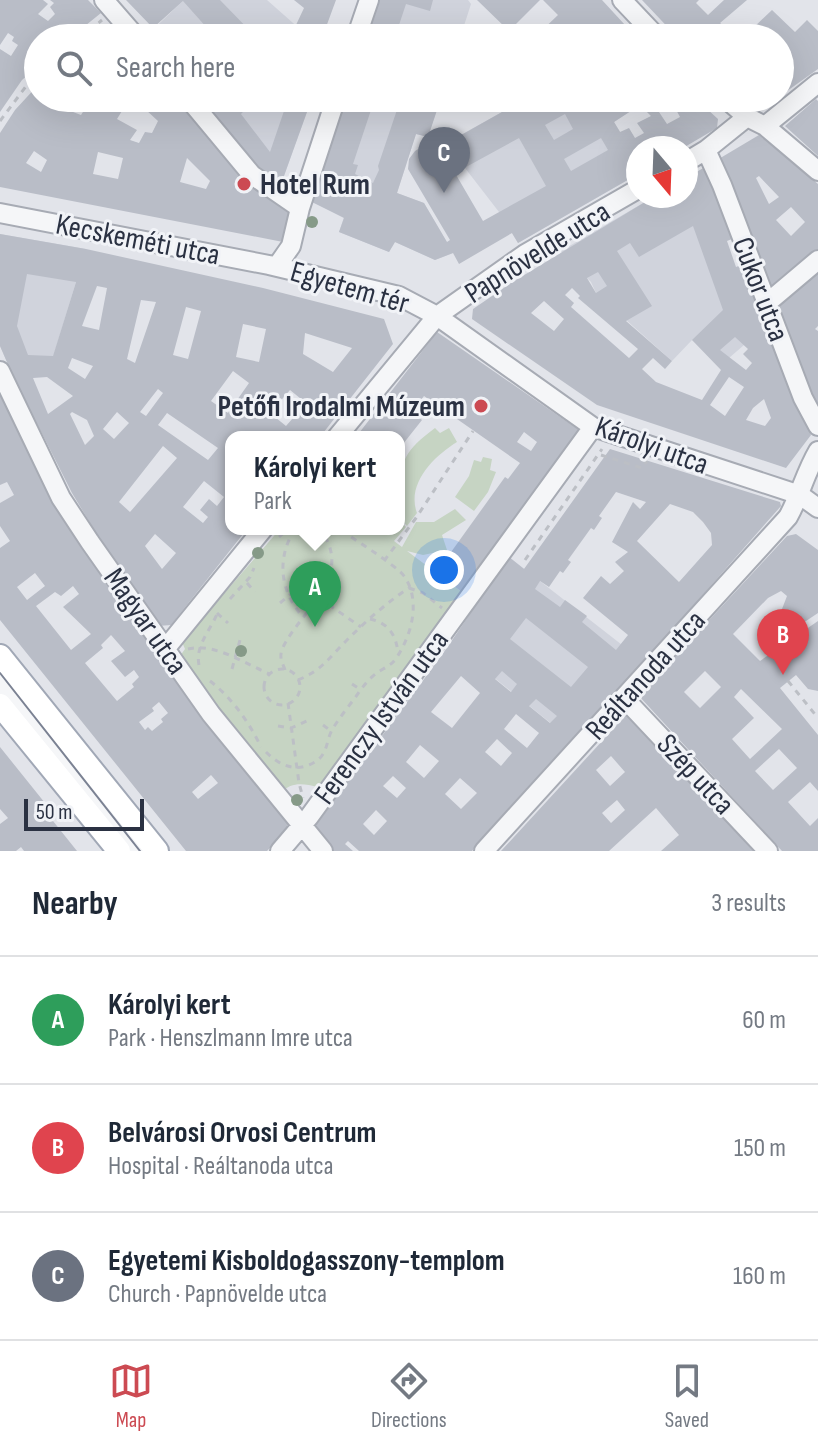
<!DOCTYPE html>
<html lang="en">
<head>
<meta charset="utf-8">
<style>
  :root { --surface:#fff; --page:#f2f2f3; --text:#1f2937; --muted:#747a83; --line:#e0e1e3; --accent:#cc4a52 }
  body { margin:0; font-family:"Sofia Sans Condensed",sans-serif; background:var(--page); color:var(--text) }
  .compass { position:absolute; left:626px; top:136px; width:72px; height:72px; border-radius:50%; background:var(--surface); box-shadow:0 8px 32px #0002; rotate:161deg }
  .scale { position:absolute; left:24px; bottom:20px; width:120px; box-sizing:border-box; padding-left:8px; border:4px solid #2a3142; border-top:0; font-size:22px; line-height:28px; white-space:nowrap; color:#2a3142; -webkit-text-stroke:6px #f1f3f7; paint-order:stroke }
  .you { position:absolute; left:444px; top:570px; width:28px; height:28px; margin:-20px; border:6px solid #fff; border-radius:50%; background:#1a73e8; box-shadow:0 0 0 12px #1a73e833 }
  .badge { display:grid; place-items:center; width:52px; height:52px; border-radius:50%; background:var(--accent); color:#fff; font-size:26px; font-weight:700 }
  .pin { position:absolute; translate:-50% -66px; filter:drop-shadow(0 2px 4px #0008) }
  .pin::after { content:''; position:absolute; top:42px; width:28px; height:24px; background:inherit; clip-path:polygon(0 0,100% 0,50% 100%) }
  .popup { position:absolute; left:225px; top:431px; width:180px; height:104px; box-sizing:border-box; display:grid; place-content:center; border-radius:16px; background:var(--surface); filter:drop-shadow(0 2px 6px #0005); font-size:26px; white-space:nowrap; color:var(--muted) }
  .popup b { font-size:30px; color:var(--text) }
  .popup::after { content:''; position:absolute; left:50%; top:100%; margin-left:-16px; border:16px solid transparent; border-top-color:var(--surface) }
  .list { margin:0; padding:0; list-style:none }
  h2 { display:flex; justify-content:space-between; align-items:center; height:104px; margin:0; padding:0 32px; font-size:34px }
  h2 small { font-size:26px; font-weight:400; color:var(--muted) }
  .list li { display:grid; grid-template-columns:52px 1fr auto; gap:24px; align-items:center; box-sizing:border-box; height:128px; padding:0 32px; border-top:2px solid var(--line) }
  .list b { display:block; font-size:30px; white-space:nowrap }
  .list p { margin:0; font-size:26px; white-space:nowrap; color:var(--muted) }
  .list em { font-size:26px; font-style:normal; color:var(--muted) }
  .icon { flex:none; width:44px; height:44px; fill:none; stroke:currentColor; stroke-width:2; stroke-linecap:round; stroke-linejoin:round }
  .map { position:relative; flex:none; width:818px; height:851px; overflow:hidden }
  .search { position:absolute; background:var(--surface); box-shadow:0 8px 32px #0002; left:24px; right:24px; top:24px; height:88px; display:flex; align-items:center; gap:20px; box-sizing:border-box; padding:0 28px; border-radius:44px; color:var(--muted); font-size:30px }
  .sheet { height:488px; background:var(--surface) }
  nav { display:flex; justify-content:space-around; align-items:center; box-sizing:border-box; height:112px; border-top:2px solid var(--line); background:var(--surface); font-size:22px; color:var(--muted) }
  nav a { display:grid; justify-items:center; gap:4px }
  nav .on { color:var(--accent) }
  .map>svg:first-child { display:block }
</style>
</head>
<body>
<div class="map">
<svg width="818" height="851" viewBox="0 0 818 851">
  <rect width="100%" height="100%" fill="#e2e4ea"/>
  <path fill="#d0d3dc" d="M184 0H267L310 38H144Z
    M379 0H468L471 4 460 38H367Z
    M197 98H312L280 187Z
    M347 98H441L428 137 416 134 397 193 424 203 453 253 435 260 395 242 389 252 339 232 344 217 312 202Z
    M527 98H633L640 105 614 122 638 160V174L518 243 499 212 465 168 450 141Z
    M707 166 712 200 748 306 744 345 729 358 692 340 672 361 596 293 591 282 561 251 655 196H686V178Z
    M0 234 86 249 47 377 13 376 0 346Z
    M509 557 644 662 573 741 451 643Z"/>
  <path fill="#c6d4c3" d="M435 428 440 433 449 428 457 442C434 456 406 484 417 513L407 526C398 517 399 510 399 497 399 460 406 450 435 428Z
    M483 457 492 459 490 470 496 472 488 492 474 511 455 497 469 476 474 460 481 462Z
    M455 509 466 520 442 535 447 550 423 555 407 551 462 592 318 787C304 784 292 781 281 793L275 790 180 656 185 649 182 642 280 529H399V519L406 527 394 541 402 547 416 522H434Z"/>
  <path fill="#b9bdc7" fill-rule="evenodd" d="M0 0H43L48 4 38 14 48 21 55 14 50 7 54 3 50 0H88L101 13 70 38H38V66L22 80 0 112V49L11 56 18 45 12 41 14 37 8 33 0 45Z
    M126 0H220L257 38H216L183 1 153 28Z
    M294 0H336L322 38H308L296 25 304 8Z
    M379 0H433L430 11 406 4 399 25 422 34 420 38H367Z
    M477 0H540L509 31Z
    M543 0H602L637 38H534L558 15Z
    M642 0H699L696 3 708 15 724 0H747L720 23 738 38H678Z
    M772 10 795 32 807 20 818 31V69L780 96V38H761L752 29Z
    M111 24 124 38H94Z
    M38 85V98H69L60 107 81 115 88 104 80 98H130L117 119 137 130 130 140 139 143 145 132 152 133 158 121 133 98H178L234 162 290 213 283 242 0 187V133L15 110ZM34 151 47 160 41 172 26 163ZM98 152 123 158 118 179 93 174ZM187 158 210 181 206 189 180 182Z
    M197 98H256L241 114 270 152 285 108 276 98H312L280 187 250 165Z
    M347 98H375L353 164 358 165 355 174 373 183 379 170 378 166 401 98H441L428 137 416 134 397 193 424 203 447 242 450 240 408 169 409 159 415 151 423 146 432 144 440 147 527 98H695L718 119 717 128 683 148H638V174L518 243 512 233 459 264 453 253 435 260 395 242 389 252 339 232 344 218 312 202ZM673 104 680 117 667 124 659 112ZM640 105 651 116 637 123 644 133 635 138 629 128 620 132 614 122ZM565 114 573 129 554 140 545 125ZM519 138 546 186 483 221 455 173ZM601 138 608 150 571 171 564 159Z
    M816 99 818 101V156L785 126Z
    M759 135 818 184V255L780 287 767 285 717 160ZM759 176 779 197 769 204 756 178ZM791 207 805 222 791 236 776 220Z
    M707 166 737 237 727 241 736 267 746 263 811 435 786 468 597 405 472 319 473 309 511 283 655 196H686V178ZM693 226 723 310 692 340 721 370 702 400 656 382 642 369 653 358 665 369 672 361 626 321 652 306 617 251 630 243 639 257ZM598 272 607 286 596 293 587 278ZM572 288 580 296 578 298 638 349 629 358 571 307 574 303 565 295ZM544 301 564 319 554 331 531 313ZM735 337 748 349 743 354 752 363 746 370 720 350ZM729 377 744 387 725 416 710 405ZM764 399 771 418 765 426 746 420 753 408Z
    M0 234 86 249 263 288 384 319 393 344 320 437H231V529H247L171 625 158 626 110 556 72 493 13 376 0 346ZM27 274 76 282 53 356 28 355 17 326ZM97 286 107 288 99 330 82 326ZM141 300 156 302 135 363 127 359ZM186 307 201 311 188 359 173 355ZM243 324 266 329 259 362 236 357ZM305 333 352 348 333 372 303 354ZM72 358 93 366 85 379 68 368ZM233 371 249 383 228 413 211 401ZM47 377 73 396 48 414 33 378ZM158 389 163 393 146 416 140 412ZM290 390 306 403 286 426 270 413ZM72 412 87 420 94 436 85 445 70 414ZM117 412 129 423 114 439 103 429ZM167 413 218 448 208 460 158 425ZM163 446 177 458 130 512 119 502ZM204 481 224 497 217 506 209 499 200 510 208 517 203 523 183 507ZM155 534 176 553 162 569 145 546Z
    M818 267V326L815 329 818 331V406L812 401 776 303Z
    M437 332 579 430 462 592 436 573 505 477 508 479 520 463 424 396 412 412 422 420 399 449V437H356ZM524 432 537 442 531 451 517 442Z
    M0 389 52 496 292 824 267 851H186L0 620V548L10 541 0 526V503L14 495 7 482 0 485ZM35 573 45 586 27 600 17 587ZM73 586 79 594 63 607 91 634 71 650 36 606 55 592 61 596ZM111 635 125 651 111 661 125 677 134 670 139 677 132 684 134 687 117 701 85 663 103 648 101 645ZM159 702 168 713 161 719 163 722 152 731 148 727 145 730 139 722 154 711 152 708ZM211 775 218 783 198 799 192 792Z
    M610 449 780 502 781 506 649 656 472 851H359L348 841 345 844 353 851H327L311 832 444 652 509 557 524 569ZM616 492 646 502 640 509 633 502 612 542 628 552 615 562 624 571 610 584 601 576 583 598 628 635 616 650 582 622 587 616 565 600 560 607 535 589 540 581 549 587 560 571 563 573 571 562 568 560 591 528 594 530 602 518 599 516ZM670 504 693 512 703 522 711 533 712 545 679 582 637 541ZM526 618 588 667 571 687 510 639ZM502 671 517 684 511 692 495 679ZM461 676 480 693 452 728 431 712ZM536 699 557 716 550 723 529 706ZM516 714 539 733 527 748 504 729ZM497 739 512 753 501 766 485 752ZM420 745 439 761 424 778 406 762ZM393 776 406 788 397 798 383 786ZM460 778 477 793 461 809 445 794ZM376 810 387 821 374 835 363 824Z
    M796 534 818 550V613L803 623 790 620 782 609 787 596 781 591 768 598 733 634 760 661 818 621V691L808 689 796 675 780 688 818 735V791L810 782 788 802 810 826 818 818V851H782L639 696 787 536ZM705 671 721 687 700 708 684 692ZM741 689 782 729 750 759 732 739 754 718 734 697ZM779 749 797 768 773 790 755 771Z
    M627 714 754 851H661L679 835 656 808 609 851H501ZM611 756 625 772 610 786 596 770ZM617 800 625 810 611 823 602 813Z
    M0 747 53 813 49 816 77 851H24L21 847 16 851H0V824L8 818 0 809Z"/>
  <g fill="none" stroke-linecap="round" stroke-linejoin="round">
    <defs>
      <path id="minor" d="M104 0 137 38
        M622 0 658 38
        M356 38 369 0
        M188 98 252 175 300 208
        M725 98 747 117 765 126 818 171
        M765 126 818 83
        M706 150 722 185 803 398 818 426
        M686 162 706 150 747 117
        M0 213 269 265 399 296 437 316 593 427 800 495 818 508
        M277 266 291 246 300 208 336 98
        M766 304 818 260
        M0 371 61 498 90 542 211 714 323 851
        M337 437 437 316 525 254 638 189
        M166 648 263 529
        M0 682 135 851
        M624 698 768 851
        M280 851 309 817 593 427
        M484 851 788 517C800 496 805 473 818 451"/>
      <path id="major" d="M0 656 157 851
        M0 705 119 851"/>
    </defs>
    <use href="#minor" stroke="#a7abb4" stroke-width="22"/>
    <use href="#major" stroke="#a1a8b6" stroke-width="26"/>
    <path stroke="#bcbfc5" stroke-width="3" stroke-dasharray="6 6" stroke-linecap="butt" d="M80 38 102 20
      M0 121 27 85 38 74
      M601 455 642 468 647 461
      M295 529C276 558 280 592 303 617
      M279 537 288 529
      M525 560 602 449
      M384 561 416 518 473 431
      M247 583 255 592
      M409 588 423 593 442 608
      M319 598 361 627
      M230 599 250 577 254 568
      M280 603 310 578 326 583
      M217 613 228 623
      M370 619C388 623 396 634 398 653
      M188 649C214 642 245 664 270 674
      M199 665C195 646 210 631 217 614
      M232 669 240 640
      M264 687a18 18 0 1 1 36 0a18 18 0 1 1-36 0Z
      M285 670C284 666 281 662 281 658 280 652 284 645 287 640 309 604 353 573 320 529
      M298 680C322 670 328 659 346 641 365 622 386 603 409 588
      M210 681C232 698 249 722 261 747
      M788 681 818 718
      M352 684 361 690
      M288 703 299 783 303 798
      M323 725 331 731
      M278 726 291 728 307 721
      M266 752C280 766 296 773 315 762 328 754 326 741 332 730 339 718 349 706 357 695 362 688 367 681 373 676 382 668 391 667 397 657 412 634 421 600 404 576 396 565 352 538 339 529"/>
    <use href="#minor" stroke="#f5f6f8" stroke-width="18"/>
    <use href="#major" stroke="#fff" stroke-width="22"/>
    <path stroke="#7b8293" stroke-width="2" d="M0 673 140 851"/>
  </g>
  <g fill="#869a88">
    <circle cx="312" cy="222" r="6"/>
    <circle cx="258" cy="553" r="6"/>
    <circle cx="241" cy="651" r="6"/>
    <circle cx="297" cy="800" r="6"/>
  </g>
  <g fill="#cc4a52" stroke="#f1f3f7" stroke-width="3">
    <circle cx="244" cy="184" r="8"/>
    <circle cx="481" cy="406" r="8"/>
  </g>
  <g text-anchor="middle" stroke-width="6" stroke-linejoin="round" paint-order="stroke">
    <g font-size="30" font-weight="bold" fill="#2a3142" stroke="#f1f3f7" text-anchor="start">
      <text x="260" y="194">Hotel Rum</text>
      <text x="465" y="416" text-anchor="end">Petőfi Irodalmi Múzeum</text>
    </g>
    <g font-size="30" fill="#2a3142" stroke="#f1f3f7">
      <text transform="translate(138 239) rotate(11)" y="10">Kecskeméti utca</text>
      <text transform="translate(537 252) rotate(-32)" y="10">Papnövelde utca</text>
      <text transform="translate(350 287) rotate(16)" y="10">Egyetem tér</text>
      <text transform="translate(761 289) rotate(69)" y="10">Cukor utca</text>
      <text transform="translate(652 445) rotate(20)" y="10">Károlyi utca</text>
      <text transform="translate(146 621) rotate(55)" y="10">Magyar utca</text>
      <text transform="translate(645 675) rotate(-48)" y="10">Reáltanoda utca</text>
      <text transform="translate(381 717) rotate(-54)" y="10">Ferenczy István utca</text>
      <text transform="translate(696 774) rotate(47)" y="10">Szép utca</text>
    </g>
  </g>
</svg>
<svg class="compass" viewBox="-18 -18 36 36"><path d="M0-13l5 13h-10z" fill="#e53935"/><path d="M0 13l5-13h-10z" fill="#747a83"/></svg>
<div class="scale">50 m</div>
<div class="you"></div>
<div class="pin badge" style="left:315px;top:627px;background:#2e9e5b">A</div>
<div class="popup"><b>Károlyi kert</b>Park</div>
<div class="pin badge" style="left:783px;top:675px;background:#e0444e">B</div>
<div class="pin badge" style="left:444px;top:193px;background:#6b7280">C</div>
<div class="search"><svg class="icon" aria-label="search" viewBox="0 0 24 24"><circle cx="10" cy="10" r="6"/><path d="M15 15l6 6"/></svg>Search here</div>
</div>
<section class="sheet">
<h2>Nearby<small>3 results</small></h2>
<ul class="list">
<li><span class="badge" style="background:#2e9e5b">A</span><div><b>Károlyi kert</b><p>Park · Henszlmann Imre utca</p></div><em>60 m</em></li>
<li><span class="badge" style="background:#e0444e">B</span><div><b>Belvárosi Orvosi Centrum</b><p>Hospital · Reáltanoda utca</p></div><em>150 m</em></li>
<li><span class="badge" style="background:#6b7280">C</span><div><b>Egyetemi Kisboldogasszony-templom</b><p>Church · Papnövelde utca</p></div><em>160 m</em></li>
</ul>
</section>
<nav>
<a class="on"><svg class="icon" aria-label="map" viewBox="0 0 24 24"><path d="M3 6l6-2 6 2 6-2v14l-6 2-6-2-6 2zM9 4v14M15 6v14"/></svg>Map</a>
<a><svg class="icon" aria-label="directions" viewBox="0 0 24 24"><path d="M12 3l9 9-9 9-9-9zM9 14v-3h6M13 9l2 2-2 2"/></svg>Directions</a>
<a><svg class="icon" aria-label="saved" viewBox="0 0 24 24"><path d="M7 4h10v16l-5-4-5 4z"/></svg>Saved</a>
</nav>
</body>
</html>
